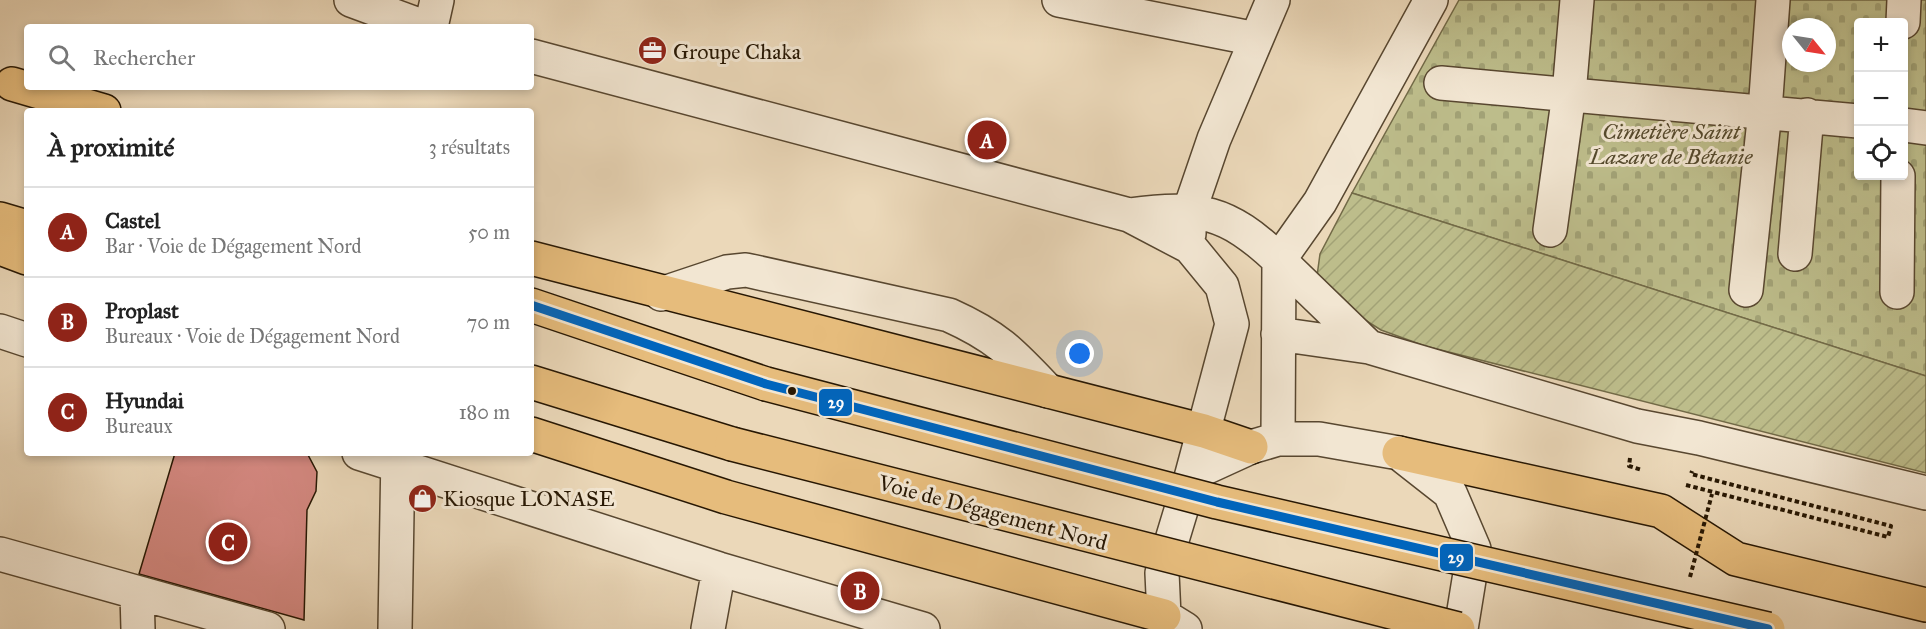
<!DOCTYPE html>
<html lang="fr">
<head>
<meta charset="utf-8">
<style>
  :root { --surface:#fff; --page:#f2f2f2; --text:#222; --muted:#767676; --line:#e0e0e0; --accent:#8f2418 }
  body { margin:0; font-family:"IM FELL Great Primer",serif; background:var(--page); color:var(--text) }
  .controls { position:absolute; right:18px; top:18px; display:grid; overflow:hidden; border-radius:6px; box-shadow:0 3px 9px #0003 }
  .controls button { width:54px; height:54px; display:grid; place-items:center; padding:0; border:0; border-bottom:2px solid var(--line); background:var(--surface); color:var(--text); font:30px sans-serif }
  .compass { position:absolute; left:1782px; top:18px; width:54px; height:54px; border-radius:50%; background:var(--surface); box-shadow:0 3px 9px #0003; rotate:120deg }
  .you { position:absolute; left:1080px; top:354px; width:21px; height:21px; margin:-15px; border:4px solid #fff; border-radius:50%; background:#1a73e8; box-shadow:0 0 0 9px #1a73e833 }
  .badge { display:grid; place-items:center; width:39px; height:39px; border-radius:50%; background:var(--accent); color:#fff; font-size:20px; font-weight:700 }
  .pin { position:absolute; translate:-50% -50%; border:3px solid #fff; box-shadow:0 2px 6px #0006 }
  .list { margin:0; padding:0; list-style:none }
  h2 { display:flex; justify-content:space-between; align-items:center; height:78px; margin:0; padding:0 24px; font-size:26px }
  h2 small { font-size:20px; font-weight:400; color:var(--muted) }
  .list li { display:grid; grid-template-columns:39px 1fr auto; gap:18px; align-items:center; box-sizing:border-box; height:90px; padding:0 24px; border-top:2px solid var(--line) }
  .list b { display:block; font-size:22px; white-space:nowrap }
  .list p { margin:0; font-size:20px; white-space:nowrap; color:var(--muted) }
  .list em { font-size:20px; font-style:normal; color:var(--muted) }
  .icon { flex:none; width:33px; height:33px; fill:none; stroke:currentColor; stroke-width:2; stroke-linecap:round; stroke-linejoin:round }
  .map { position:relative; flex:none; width:1926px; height:629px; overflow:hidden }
  .search { position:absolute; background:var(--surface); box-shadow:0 3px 9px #0003; left:24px; top:24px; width:510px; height:66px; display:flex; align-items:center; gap:15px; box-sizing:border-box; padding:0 21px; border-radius:6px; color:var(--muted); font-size:22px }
  .panel { position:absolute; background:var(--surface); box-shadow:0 3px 9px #0003; left:24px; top:108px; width:510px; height:348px; border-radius:6px }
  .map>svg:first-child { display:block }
</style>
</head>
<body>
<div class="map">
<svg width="1926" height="629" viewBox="0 0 1926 629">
  <defs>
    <pattern id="cemetery-stones" width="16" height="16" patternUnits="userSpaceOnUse" patternTransform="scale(1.5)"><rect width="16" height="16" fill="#bdbd8b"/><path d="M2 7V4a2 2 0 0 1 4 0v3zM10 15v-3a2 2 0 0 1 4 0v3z" fill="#a2a276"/></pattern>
    <pattern id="garden-furrows" width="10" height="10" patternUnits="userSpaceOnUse" patternTransform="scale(1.5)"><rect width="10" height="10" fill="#bdbd8b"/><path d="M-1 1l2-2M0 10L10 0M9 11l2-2" fill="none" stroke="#a2a276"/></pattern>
  </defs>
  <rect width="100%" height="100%" fill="#ebd8b9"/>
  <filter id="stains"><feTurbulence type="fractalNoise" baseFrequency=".00333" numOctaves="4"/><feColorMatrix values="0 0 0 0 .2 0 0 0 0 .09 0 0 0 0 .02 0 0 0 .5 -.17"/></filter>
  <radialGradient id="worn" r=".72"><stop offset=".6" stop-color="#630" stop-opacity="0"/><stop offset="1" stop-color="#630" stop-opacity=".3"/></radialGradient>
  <path fill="url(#cemetery-stones)" stroke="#726a47" stroke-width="1.5" fill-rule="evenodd" d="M1459 0H1926V376L1352 193ZM1858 22H1904V176H1858ZM1791 27H1827V63H1791Z"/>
  <path fill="url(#garden-furrows)" stroke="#726a47" stroke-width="1.5" d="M1352 193 1926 376V473L1425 346 1381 330 1341 305 1317 276 1320 254Z"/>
  <path fill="#d3877f" stroke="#271703" stroke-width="1.5" d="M175 453H307L317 472 316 491 307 510 304 620 139 574Z"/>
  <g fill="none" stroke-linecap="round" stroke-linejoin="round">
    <defs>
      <path id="minor" d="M351 0 424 27
        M1059 0 1256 39
        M1903 22 1904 0
        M431 27 437 0
        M531 56 1129 215 1190 247 1222 286 1232 324 1192 474
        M1441 83 1858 121
        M1904 125 1926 128
        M1129 215C1200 206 1226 210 1279 260L1278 439
        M1550 230 1569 94 1577 0
        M1189 234V212L1214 139 1273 0
        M1795 254 1807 115
        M1746 290 1765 111 1773 0
        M1897 292 1898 176
        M661 294 727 272 746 270 949 315C998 337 1012 353 1048 391
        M0 331 27 340
        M1278 334 1369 347 1637 426 1699 438 1926 493
        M1369 347 1279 260 1320 202 1431 0
        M359 453 719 569 923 629
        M0 554 268 629
        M137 594 138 629
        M395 629 398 453
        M708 629 719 569
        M1185 629 1164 616 1162 573 1192 474 1251 447 1278 439H1319L1399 453 1450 493 1474 549 1461 629"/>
      <path id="highway" d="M12 84 104 111
        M0 219 27 227
        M0 248 27 258
        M531 258 1204 431 1251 447
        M531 305 766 384
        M531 382 732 444
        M531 434 726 497 1164 616
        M1399 453 1661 511 1736 559 1926 605"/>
    </defs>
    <use href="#minor" stroke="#584730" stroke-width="36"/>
    <use href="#highway" stroke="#271703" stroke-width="36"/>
    <path stroke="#271703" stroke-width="4" stroke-dasharray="4.5 3" stroke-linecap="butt" d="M1630 458 1629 466 1642 470
      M1686 485 1888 537 1891 526 1691 474 1692 471"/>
    <use href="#minor" stroke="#f2e6d2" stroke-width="33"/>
    <use href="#highway" stroke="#e6bc7c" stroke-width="33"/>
    <defs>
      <path id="highway-bridge" d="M766 384 1217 502 1768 629
        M732 444 1458 629"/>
    </defs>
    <use href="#highway-bridge" stroke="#271703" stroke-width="36" stroke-linecap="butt"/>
    <path stroke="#271703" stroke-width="4" stroke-dasharray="4.5 3" stroke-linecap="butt" d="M1690 577 1712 494"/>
    <use href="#highway-bridge" stroke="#e6bc7c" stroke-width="33"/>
    <defs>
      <path id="bus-1" d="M531 305 766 384 1217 502 1768 629"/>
    </defs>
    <use href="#bus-1" stroke="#f2e6d2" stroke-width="14"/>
    <use href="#bus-1" stroke="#0065bd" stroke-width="9"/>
  </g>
  <defs>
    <symbol id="office-disc" viewBox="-11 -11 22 22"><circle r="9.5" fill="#8f2418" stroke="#f2e6d2"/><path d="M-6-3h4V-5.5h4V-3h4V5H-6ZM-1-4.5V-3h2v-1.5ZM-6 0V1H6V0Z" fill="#fff"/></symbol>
    <symbol id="shop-disc" viewBox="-11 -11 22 22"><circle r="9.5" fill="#8f2418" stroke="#f2e6d2"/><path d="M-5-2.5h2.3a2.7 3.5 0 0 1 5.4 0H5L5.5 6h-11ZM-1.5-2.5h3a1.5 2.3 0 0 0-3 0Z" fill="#fff"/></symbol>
  </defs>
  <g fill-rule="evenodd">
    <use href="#office-disc" x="636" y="34" width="33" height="33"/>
    <use href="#shop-disc" x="406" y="482" width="33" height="33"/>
  </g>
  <circle fill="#271703" stroke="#f2e6d2" stroke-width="2" cx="792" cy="391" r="5"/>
  <g text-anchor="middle" stroke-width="6" stroke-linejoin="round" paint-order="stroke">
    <g font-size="22" fill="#271703" stroke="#f2e6d2" text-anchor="start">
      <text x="673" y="59">Groupe Chaka</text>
      <text x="443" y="506">Kiosque LONASE</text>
    </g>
    <g font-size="22" font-style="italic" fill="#54492c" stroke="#f2e6d2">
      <text x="1671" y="139">Cimetière Saint<tspan x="1671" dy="25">Lazare de Bétanie</tspan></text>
    </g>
    <g font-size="22" fill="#271703" stroke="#f2e6d2">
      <text transform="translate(993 512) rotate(15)" y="8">Voie de Dégagement Nord</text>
    </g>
  </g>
  <g stroke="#f2e6d2" stroke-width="2">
    <rect x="818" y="388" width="35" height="29" rx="6" fill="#0065bd"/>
    <rect x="1439" y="543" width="35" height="29" rx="6" fill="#0065bd"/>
  </g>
  <g font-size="16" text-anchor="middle" font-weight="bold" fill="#fff">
    <text x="836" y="408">29</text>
    <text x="1456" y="563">29</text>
  </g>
  <rect width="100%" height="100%" filter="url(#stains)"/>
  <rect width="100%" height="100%" fill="url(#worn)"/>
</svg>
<div class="controls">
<button>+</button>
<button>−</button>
<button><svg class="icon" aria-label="locate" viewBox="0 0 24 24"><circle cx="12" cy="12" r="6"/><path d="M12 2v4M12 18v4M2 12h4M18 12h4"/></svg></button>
</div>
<svg class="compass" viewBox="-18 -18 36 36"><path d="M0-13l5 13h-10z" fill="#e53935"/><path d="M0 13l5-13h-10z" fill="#767676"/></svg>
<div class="you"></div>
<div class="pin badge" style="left:987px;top:140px">A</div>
<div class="pin badge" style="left:860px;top:591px">B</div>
<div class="pin badge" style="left:228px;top:542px">C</div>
<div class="search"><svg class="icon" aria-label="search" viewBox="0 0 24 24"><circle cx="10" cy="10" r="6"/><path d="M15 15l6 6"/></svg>Rechercher</div>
<section class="panel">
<h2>À proximité<small>3 résultats</small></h2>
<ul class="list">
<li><span class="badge">A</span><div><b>Castel</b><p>Bar · Voie de Dégagement Nord</p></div><em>50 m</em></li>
<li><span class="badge">B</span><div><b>Proplast</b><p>Bureaux · Voie de Dégagement Nord</p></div><em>70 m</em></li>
<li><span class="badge">C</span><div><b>Hyundai</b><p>Bureaux</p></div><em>180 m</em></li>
</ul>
</section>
</div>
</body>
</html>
